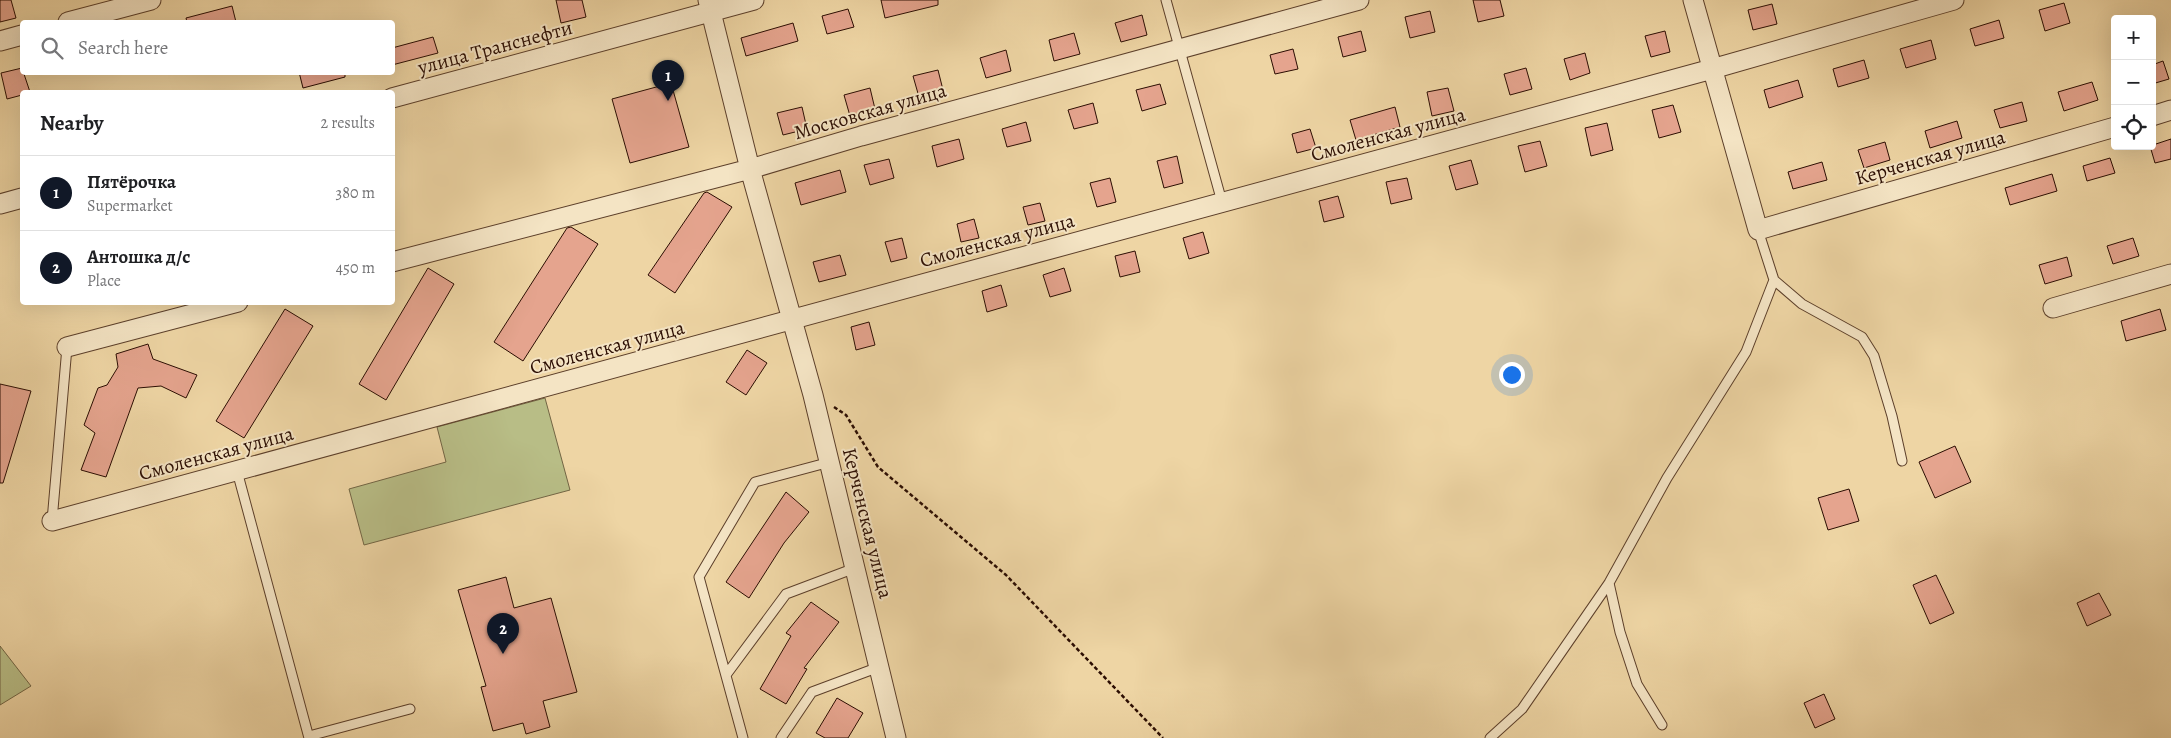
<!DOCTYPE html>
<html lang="en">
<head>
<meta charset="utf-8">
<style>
  :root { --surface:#fff; --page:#f2f2f2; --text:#202124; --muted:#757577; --line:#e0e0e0; --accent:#111827 }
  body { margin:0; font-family:Alegreya,serif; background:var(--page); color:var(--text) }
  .controls { position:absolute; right:15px; top:15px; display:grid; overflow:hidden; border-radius:5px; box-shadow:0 5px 20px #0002 }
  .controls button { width:45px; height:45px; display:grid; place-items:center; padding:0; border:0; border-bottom:1px solid var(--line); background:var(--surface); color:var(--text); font:25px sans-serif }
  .you { position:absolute; left:1511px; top:374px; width:18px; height:18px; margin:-12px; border:4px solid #fff; border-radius:50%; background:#1a73e8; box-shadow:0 0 0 8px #1a73e833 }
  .badge { display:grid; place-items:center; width:32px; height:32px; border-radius:50%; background:var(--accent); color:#fff; font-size:16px; font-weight:700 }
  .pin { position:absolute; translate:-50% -41px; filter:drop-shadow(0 1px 2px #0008) }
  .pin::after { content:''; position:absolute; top:26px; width:18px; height:15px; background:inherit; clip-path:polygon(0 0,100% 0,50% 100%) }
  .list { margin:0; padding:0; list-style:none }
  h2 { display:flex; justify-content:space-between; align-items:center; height:65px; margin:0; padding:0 20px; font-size:21px }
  h2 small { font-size:16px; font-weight:400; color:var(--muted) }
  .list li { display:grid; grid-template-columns:32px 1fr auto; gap:15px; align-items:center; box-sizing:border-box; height:75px; padding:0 20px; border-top:1px solid var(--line) }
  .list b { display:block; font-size:19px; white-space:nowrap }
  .list p { margin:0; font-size:16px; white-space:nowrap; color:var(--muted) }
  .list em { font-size:16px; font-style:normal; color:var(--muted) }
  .icon { flex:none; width:28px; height:28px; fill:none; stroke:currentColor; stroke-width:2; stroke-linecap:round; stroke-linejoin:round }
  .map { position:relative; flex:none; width:2171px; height:738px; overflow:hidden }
  .search { position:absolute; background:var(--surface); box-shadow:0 5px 20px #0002; left:20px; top:20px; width:375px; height:55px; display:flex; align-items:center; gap:12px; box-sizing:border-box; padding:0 18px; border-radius:5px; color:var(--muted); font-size:19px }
  .panel { position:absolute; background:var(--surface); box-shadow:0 5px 20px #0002; left:20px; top:90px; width:375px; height:215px; border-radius:5px }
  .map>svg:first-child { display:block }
</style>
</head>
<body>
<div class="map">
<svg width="2171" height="738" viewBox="0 0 2171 738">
  <rect width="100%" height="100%" fill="#eed5a4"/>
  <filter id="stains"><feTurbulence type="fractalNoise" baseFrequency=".004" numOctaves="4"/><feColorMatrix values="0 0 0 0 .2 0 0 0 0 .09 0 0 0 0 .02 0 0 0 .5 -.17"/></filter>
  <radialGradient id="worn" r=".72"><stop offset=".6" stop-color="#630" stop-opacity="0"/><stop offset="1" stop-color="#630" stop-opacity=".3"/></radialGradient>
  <path fill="#b8bd86" stroke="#726544" d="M545 398 570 490 364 545 349 489 446 462 437 427Z
    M0 646 31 686 0 705Z"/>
  <path fill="#e5a48e" stroke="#2b0d02" d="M0 0H11L16 18 0 22Z
    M556 0H582L586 17 561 23Z
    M881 0H938V5L885 18Z
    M1473 0H1500L1504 16 1478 22Z
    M2064 3 2070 23 2045 31 2039 10Z
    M1772 4 1777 24 1753 30 1748 10Z
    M232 6 236 22H187L186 18Z
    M848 9 854 27 827 34 822 16Z
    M1430 11 1435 32 1410 38 1405 17Z
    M1142 15 1147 35 1121 42 1115 23Z
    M1999 20 2004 38 1975 46 1970 29Z
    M793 23 798 41 746 56 741 38Z
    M1361 31 1366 51 1343 57 1338 37Z
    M1665 31 1670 52 1651 57 1645 36Z
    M1074 33 1080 54 1054 61 1049 40Z
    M433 37 438 53 392 65V48Z
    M1931 40 1936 59 1906 68 1900 49Z
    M1293 49 1298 69 1275 74 1270 55Z
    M1006 50 1011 71 986 78 980 58Z
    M1585 53 1590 73 1570 80 1564 59Z
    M1864 60 1869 78 1838 87 1833 69Z
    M2163 61 2169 79 2152 84V65Z
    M22 68 30 92H22V95L7 99 1 73Z
    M1526 68 1532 89 1510 95 1504 74Z
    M938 70 943 90 919 97 913 76Z
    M299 72H345V77L303 88Z
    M1798 80 1803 97 1769 108 1764 90Z
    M2092 82 2098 100 2064 111 2058 92Z
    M671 83 689 147 630 163 612 99Z
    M1160 84 1166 104 1142 111 1136 90Z
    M870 88 875 109 850 116 844 95Z
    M1448 88 1454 111 1432 116 1427 92Z
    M2022 102 2027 121 2000 128 1994 110Z
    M1093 103 1098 123 1074 129 1068 110Z
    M1673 105 1681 132 1659 138 1652 110Z
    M802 107 807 129 783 135 777 113Z
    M1395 107 1400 127 1356 140 1350 120Z
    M1957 121 1962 138 1930 148 1925 131Z
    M1026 122 1031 141 1007 147 1002 129Z
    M1607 123 1613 150 1591 156 1585 128Z
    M1310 129 1316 148 1297 153 1292 134Z
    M959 139 964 159 937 167 932 146Z
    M2171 139V159L2155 163 2150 146Z
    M1540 141 1547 166 1525 172 1518 146Z
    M1885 142 1890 160 1864 168 1858 150Z
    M1177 156 1183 183 1164 188 1157 161Z
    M2110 158 2115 173 2087 181 2083 166Z
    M889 159 894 178 870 185 864 165Z
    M1471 160 1478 184 1456 190 1449 166Z
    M1822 162 1827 180 1793 189 1788 172Z
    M840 170 846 192 801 205 795 183Z
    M2052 174 2057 191 2010 205 2005 188Z
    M1110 178 1116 202 1097 207 1090 183Z
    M1407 178 1412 199 1391 204 1386 182Z
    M707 192 732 207 675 293 648 275 704 193Z
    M1338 196 1344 217 1324 222 1319 201Z
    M1040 203 1045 221 1028 225 1023 207Z
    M974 219 979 238 961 242 957 224Z
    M571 227 598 244 523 361 494 342 567 228Z
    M1203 232 1209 253 1189 259 1183 238Z
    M902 238 907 258 891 262 885 242Z
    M2133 238 2139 256 2113 264 2107 246Z
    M1135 251 1140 272 1120 277 1115 256Z
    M840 255 846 275 819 282 813 262Z
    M2067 257 2072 276 2045 284 2039 265Z
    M428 268 454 284 386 400 359 384Z
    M1064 268 1071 291 1050 297 1043 275Z
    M1001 285 1007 306 987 312 982 291Z
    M285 309 313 326 244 438 216 421Z
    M2160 309 2166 330 2126 341 2121 321Z
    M869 322 875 345 856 350 851 327Z
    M148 344 153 359 197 375 186 398 161 386 138 388 106 477 81 470 95 433 84 425 98 388 107 385 118 367 116 354Z
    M747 350 767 363 746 395 726 382Z
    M0 384 31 391 3 483H0Z
    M1955 446 1971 482 1935 498 1919 462Z
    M1849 489 1859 521 1828 530 1818 498Z
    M786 492 809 512 784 543 749 598 726 582Z
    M1936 575 1954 613 1930 624 1913 585Z
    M506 577 514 608 551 598 577 692 543 701 550 727 526 734 523 723 493 731 481 687 486 686 458 590Z
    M2099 593 2111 615 2087 626 2077 603Z
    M811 602 839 622 804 668 807 669 786 704 760 689 791 636 786 633Z
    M1824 694 1835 719 1815 728 1804 703Z
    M837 698 863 713 848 738H825L816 733Z"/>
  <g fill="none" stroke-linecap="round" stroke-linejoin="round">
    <defs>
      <path id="lane" d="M1166 0 1222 202
        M1774 280 1802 304 1862 337 1874 356 1892 416 1902 461
        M237 471 309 738
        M52 521 67 347
        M1609 583 1620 632 1637 684 1662 725
        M726 675 786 594 855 568
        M309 736 410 709
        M743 738 699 577 755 482 830 462
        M781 738 812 692 879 667
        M1490 738 1522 709 1609 583 1667 478 1746 352 1774 280 1758 230"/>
      <path id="street" d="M708 0 750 169 813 395 896 738
        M1693 0 1758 230 2115 127
        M68 22 151 0
        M0 41 22 35
        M392 98 754 0
        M2152 116 2171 110
        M0 204 22 198
        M392 262 750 169 861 136 1359 0
        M2053 308 2171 274
        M67 347 238 302
        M52 521 1712 69 1954 0"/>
    </defs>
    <use href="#lane" stroke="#5c3f2a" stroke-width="11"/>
    <use href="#street" stroke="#5c3f2a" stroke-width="21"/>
    <path stroke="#2b0d02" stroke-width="2.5" stroke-dasharray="4 2.5" stroke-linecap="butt" d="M834 407 846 415 878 467 1006 575 1163 738"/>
    <use href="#lane" stroke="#f4e4c4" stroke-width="9"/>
    <use href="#street" stroke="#f4e4c4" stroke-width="19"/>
  </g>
  <g text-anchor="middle" stroke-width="4" stroke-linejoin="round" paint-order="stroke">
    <g font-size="20" fill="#2b0d02" stroke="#f4e4c4">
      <text transform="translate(495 47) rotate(-15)" y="7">улица Транснефти</text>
      <text transform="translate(870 111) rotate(-16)" y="7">Московская улица</text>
      <text transform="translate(1388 134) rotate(-15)" y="7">Смоленская улица</text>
      <text transform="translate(1930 157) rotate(-16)" y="7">Керченская улица</text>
      <text transform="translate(997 240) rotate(-15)" y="7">Смоленская улица</text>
      <text transform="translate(607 347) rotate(-15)" y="7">Смоленская улица</text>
      <text transform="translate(216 453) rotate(-15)" y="7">Смоленская улица</text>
      <text transform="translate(868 523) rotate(76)" y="7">Керченская улица</text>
    </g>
  </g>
  <rect width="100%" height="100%" filter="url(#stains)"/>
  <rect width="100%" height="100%" fill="url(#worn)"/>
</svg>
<div class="controls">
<button>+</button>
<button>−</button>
<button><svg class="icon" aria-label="locate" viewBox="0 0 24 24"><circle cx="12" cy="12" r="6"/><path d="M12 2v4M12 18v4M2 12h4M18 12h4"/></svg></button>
</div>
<div class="you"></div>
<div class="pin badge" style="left:668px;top:101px">1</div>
<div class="pin badge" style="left:503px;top:654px">2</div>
<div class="search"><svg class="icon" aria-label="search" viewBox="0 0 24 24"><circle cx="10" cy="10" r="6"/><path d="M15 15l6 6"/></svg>Search here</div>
<section class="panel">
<h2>Nearby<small>2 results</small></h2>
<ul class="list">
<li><span class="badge">1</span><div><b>Пятёрочка</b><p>Supermarket</p></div><em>380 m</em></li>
<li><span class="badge">2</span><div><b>Антошка д/с</b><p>Place</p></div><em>450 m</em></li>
</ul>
</section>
</div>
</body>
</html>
